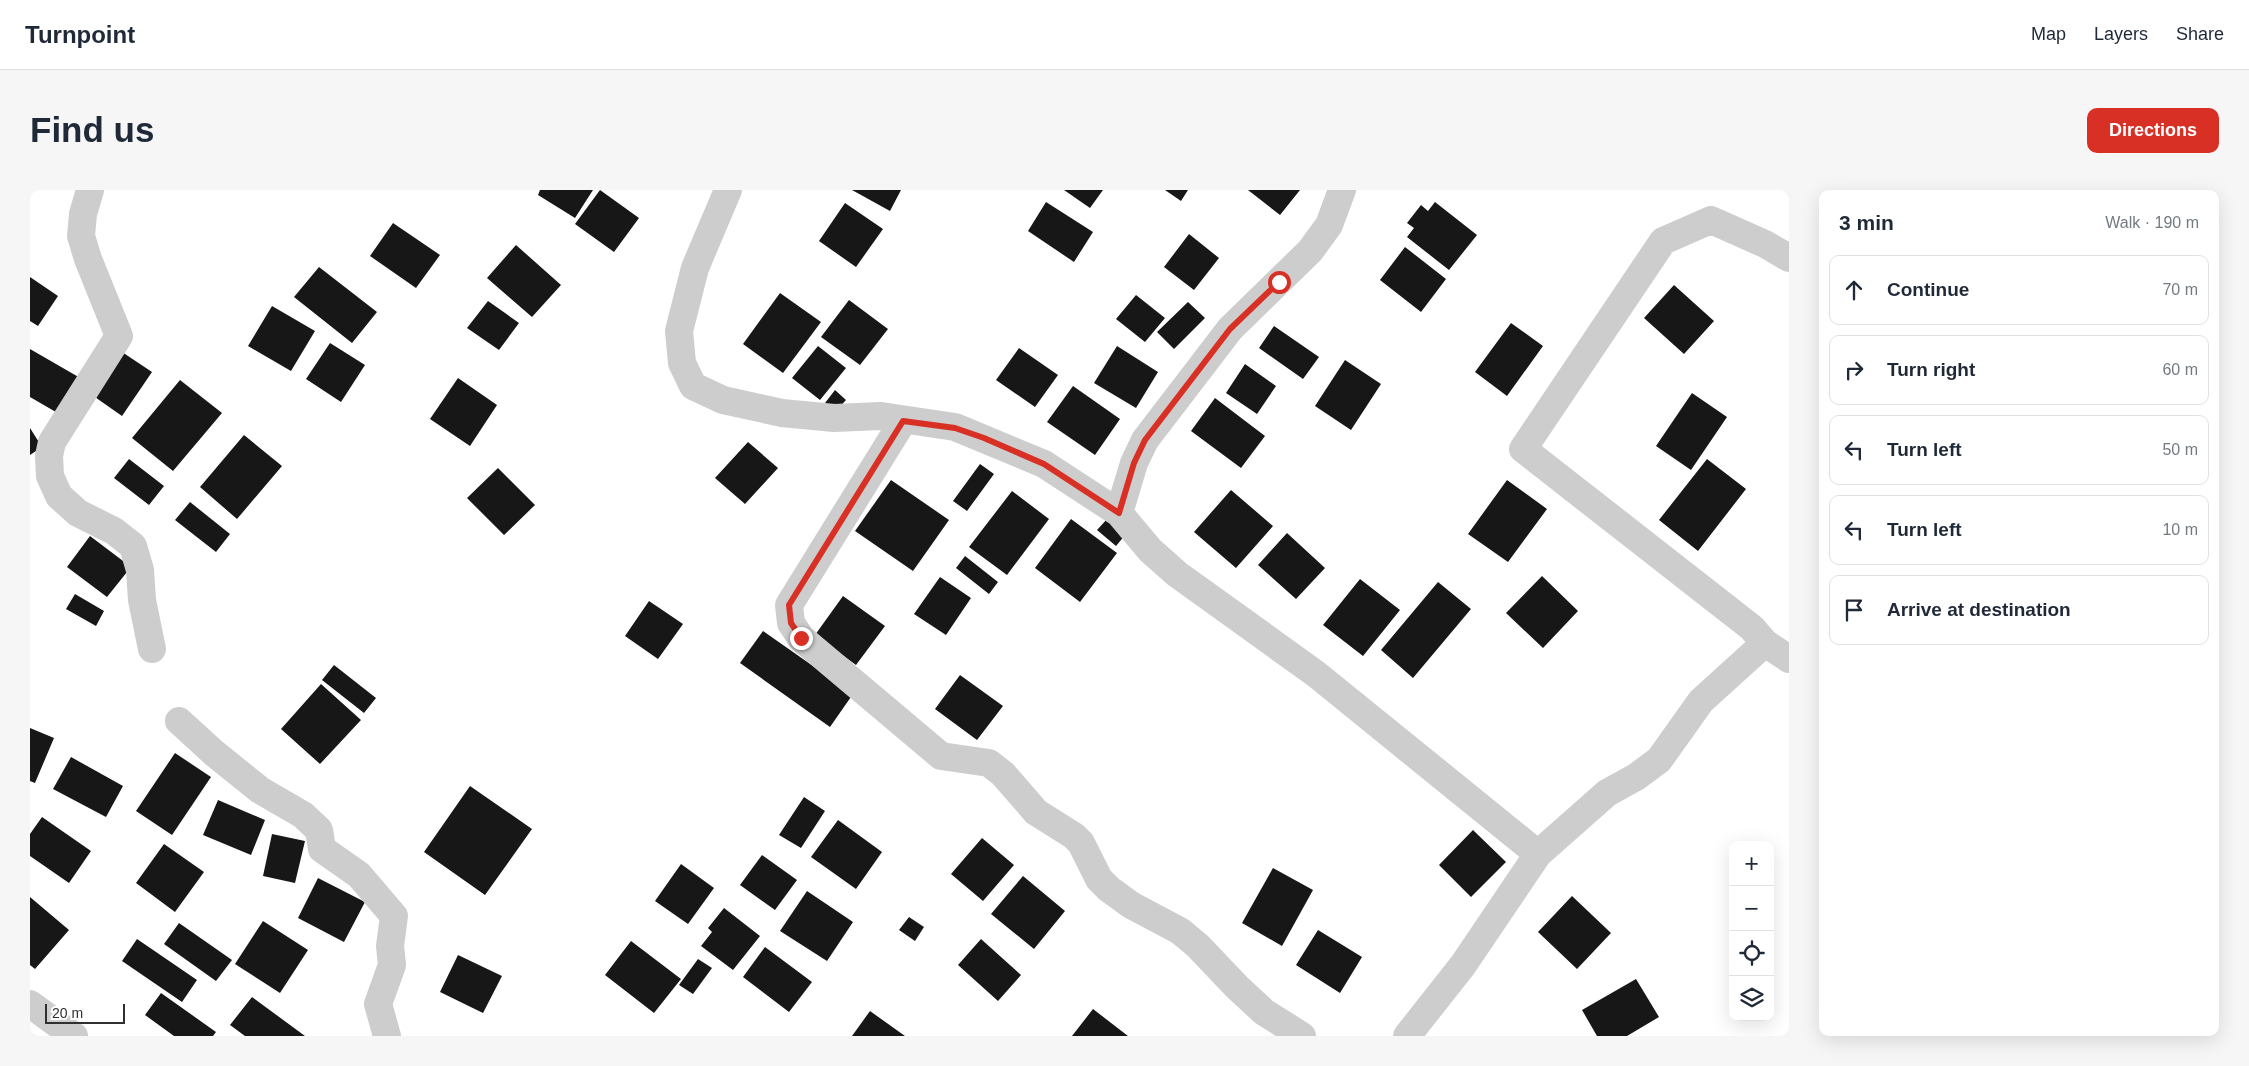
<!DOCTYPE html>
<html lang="en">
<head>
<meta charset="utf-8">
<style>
  :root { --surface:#fff; --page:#f6f6f7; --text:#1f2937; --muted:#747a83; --line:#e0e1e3; --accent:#d93025 }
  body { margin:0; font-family:Arial,sans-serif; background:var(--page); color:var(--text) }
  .controls { position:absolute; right:15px; bottom:15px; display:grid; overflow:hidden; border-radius:10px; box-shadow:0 5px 20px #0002 }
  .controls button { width:45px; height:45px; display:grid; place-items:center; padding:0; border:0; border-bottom:1px solid var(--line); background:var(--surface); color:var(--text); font:25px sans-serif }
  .scale { position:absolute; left:15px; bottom:12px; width:80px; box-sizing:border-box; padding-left:5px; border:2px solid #303030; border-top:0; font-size:14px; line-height:18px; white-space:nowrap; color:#303030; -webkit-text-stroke:4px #fff; paint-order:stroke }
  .stop { position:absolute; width:15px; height:15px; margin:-11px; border:4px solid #d93025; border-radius:50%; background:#fff }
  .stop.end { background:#d93025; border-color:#fff; box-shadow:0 1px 5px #0008 }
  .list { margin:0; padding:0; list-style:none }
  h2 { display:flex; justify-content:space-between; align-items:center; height:65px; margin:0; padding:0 20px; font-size:21px }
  h2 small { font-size:16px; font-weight:400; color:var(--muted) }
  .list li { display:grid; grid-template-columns:32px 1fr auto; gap:15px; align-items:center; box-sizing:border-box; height:70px; margin:0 10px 10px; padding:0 10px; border:1px solid var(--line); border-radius:10px }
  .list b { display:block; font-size:19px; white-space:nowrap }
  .list em { font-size:16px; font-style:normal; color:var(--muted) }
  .icon { flex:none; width:28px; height:28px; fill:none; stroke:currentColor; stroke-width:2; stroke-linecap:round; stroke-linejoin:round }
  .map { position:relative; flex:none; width:1759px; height:846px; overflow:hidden; border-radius:10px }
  header { display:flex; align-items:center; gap:30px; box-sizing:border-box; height:70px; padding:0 25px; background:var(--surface); border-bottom:1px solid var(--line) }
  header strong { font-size:24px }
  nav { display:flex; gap:28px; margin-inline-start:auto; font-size:18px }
  .intro { display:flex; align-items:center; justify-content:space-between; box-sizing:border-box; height:120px; padding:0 30px }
  h1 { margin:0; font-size:35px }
  .button { padding:12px 22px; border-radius:10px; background:var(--accent); color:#fff; font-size:18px; font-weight:700 }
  main { display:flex; gap:30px; padding:0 30px }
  aside { flex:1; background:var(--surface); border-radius:10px; box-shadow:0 5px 20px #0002 }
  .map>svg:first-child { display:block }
</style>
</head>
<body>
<header>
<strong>Turnpoint</strong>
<nav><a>Map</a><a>Layers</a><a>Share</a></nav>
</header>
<div class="intro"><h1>Find us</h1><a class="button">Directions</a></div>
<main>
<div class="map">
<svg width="1759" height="846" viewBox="0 0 1759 846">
  <rect width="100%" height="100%" fill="#fff"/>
  <path fill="#171717" d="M510 0H563L545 28 508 5Z
    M570 0 609 28 584 62 545 34Z
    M822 0H871L860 21Z
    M1034 0H1073L1060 18Z
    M1135 0H1158L1151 11Z
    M1218 0H1270L1250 25Z
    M1016 12 1063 42 1044 72 998 41Z
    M1405 12 1447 45 1419 80 1377 47 1384 38 1377 33 1391 15 1398 21Z
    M815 13 853 39 826 77 789 51Z
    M363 33 410 65 386 98 340 66Z
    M1159 44 1189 68 1164 100 1134 77Z
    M486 55 531 95 502 127 457 88Z
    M1375 57 1416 89 1391 122 1350 90Z
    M289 77 347 122 322 153 264 107Z
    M0 87 28 106 8 136 0 131Z
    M1644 95 1684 131 1654 164 1614 128Z
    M750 103 791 132 753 183 713 154Z
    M1106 105 1135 128 1115 152 1086 129Z
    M819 110 858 139 830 175 791 147Z
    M458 111 489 133 469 160 437 138Z
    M1158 112 1175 128 1144 159 1127 142Z
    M242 116 285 141 261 181 218 156Z
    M1481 133 1513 156 1477 206 1445 182Z
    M1244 136 1289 167 1273 189 1229 158Z
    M300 153 335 175 311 212 276 189Z
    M788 156 816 178 790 210 762 188Z
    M1087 156 1128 182 1106 218 1064 193Z
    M989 158 1028 185 1005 217 966 190Z
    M0 159 52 189 31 225 0 207Z
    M92 162 122 182 92 226 62 205Z
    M1315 170 1351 194 1321 240 1285 216Z
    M1215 174 1246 196 1227 224 1196 203Z
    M428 188 467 215 440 256 400 229Z
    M150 190 192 223 143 281 102 248Z
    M1043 196 1090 229 1065 265 1017 232Z
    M805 200 816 210 805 222 795 213Z
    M1662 203 1697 227 1661 280 1626 256Z
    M1185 208 1235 246 1211 278 1161 241Z
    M0 238 12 257 0 265Z
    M214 245 252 276 207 329 170 297Z
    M718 252 748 278 715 314 685 288Z
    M99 269 134 296 119 315 84 288Z
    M1677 269 1716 299 1668 361 1629 330Z
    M950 274 964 284 937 321 923 311Z
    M468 278 505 315 474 345 437 308Z
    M861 290 919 330 883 381 825 341Z
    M1477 290 1517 319 1478 372 1438 344Z
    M1201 300 1243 336 1206 378 1164 342Z
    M982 301 1019 329 977 385 939 357Z
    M160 312 200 344 186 362 145 330Z
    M1078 328 1096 344 1086 356 1067 340Z
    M1041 329 1087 363 1050 412 1005 378Z
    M1257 343 1295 378 1266 409 1228 375Z
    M60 346 101 377 77 407 37 377Z
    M935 366 968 392 959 404 926 378Z
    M1512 386 1548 421 1513 458 1476 423Z
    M910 387 941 408 916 445 884 424Z
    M1330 389 1370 420 1333 466 1293 435Z
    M1408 392 1441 419 1383 488 1351 460Z
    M45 404 74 421 66 436 36 419Z
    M813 406 855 436 826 475 785 445Z
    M619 411 653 434 628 469 595 446Z
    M733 441 823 504 800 537 710 473Z
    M304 475 346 508 334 523 292 490Z
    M930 485 973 516 947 550 905 519Z
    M291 494 331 530 290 574 251 539Z
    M0 538 24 548 5 593 0 591Z
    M145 563 181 587 142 645 106 621Z
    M41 567 93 596 76 627 23 599Z
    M440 596 502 639 455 705 394 662Z
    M774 607 795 621 771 658 749 645Z
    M188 610 235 630 221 665 173 645Z
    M12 627 61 661 39 693 0 666V644Z
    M808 630 852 662 826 699 781 667Z
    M1443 640 1476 672 1441 707 1409 675Z
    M242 644 275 651 265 693 233 686Z
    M952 648 984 675 953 711 921 684Z
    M134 654 174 682 145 722 106 693Z
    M732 665 767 690 745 720 710 695Z
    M651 674 684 698 658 734 625 711Z
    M1243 678 1283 700 1252 756 1212 733Z
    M993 686 1035 721 1004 759 961 724Z
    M288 688 335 712 314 752 268 728Z
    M777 701 823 732 797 771 750 741Z
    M1542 706 1581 743 1547 779 1508 742Z
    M0 707 39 740 5 779 0 775Z
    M694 718 730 746 703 780 671 756 682 742 678 738Z
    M879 727 894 737 885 751 869 740Z
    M233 731 278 760 250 803 205 774Z
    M149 733 202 770 186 791 134 754Z
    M1288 740 1332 767 1310 803 1266 775Z
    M107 749 167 790 152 812 92 771Z
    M951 749 991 785 968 811 928 775Z
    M601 751 651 789 624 823 575 785Z
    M735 757 782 792 759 822 713 787Z
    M428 765 472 786 453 823 410 802Z
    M668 769 682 778 663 804 649 795Z
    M1606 789 1629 827 1597 846H1567L1552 820Z
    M131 803 186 842 183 846H144L115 825Z
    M222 807 275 846H215L200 835Z
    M1063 819 1098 846H1042Z
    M840 821 875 846H822Z"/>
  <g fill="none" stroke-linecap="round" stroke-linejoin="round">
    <path stroke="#cdcdcd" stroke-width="28" d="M60 0 53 24 51 46 58 69 89 146 22 252 19 266 20 286 29 306 48 323 84 341 103 356 110 380 112 410 122 459
      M698 0 665 78 649 141 652 173 663 196 693 210 752 223 804 228 851 226 925 237 1014 274 1089 323 1120 360 1147 384 1286 484 1508 664
      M1759 68 1735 54 1681 30 1633 51 1493 259 1722 438 1735 453 1759 469
      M873 231 759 415 761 433 771 448 911 566 959 573 973 584 1006 622 1044 646 1051 653 1069 689 1079 699 1101 715 1150 741 1168 756 1207 797 1234 822 1272 846
      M1089 323 1104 273 1115 250 1200 139 1280 61 1299 35 1312 0
      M149 531 184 563 230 600 273 625 289 640 292 659 329 685 364 726 360 756 362 775 348 814 357 846
      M0 814 44 846
      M1377 846 1433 775 1508 664 1577 603 1606 587 1629 570 1671 511 1735 453"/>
  </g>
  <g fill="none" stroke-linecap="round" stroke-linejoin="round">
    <path stroke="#d93025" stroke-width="6" d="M771 448 761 433 759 415 873 231 925 238 954 248 1014 274 1089 323 1104 273 1115 250 1200 139 1249 92"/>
  </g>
</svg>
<div class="controls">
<button>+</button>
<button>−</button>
<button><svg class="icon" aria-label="locate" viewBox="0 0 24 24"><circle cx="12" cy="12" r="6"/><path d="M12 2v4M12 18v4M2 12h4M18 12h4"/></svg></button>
<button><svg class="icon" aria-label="layers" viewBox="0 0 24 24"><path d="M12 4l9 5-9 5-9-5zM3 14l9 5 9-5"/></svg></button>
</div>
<div class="scale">20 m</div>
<div class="stop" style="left:1249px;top:92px"></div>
<div class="stop end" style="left:771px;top:448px"></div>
</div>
<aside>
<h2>3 min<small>Walk · 190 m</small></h2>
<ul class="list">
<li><svg class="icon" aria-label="ahead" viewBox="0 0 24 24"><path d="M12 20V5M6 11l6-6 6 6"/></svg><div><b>Continue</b></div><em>70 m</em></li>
<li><svg class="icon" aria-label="right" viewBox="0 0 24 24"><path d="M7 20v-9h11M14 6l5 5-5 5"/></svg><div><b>Turn right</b></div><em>60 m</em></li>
<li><svg class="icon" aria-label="left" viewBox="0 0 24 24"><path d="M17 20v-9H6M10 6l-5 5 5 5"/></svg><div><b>Turn left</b></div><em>50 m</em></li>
<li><svg class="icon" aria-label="left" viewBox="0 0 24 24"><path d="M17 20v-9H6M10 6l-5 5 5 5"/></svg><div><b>Turn left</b></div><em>10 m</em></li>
<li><svg class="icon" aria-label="arrive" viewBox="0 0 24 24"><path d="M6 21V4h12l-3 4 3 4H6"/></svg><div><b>Arrive at destination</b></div></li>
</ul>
</aside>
</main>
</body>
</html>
